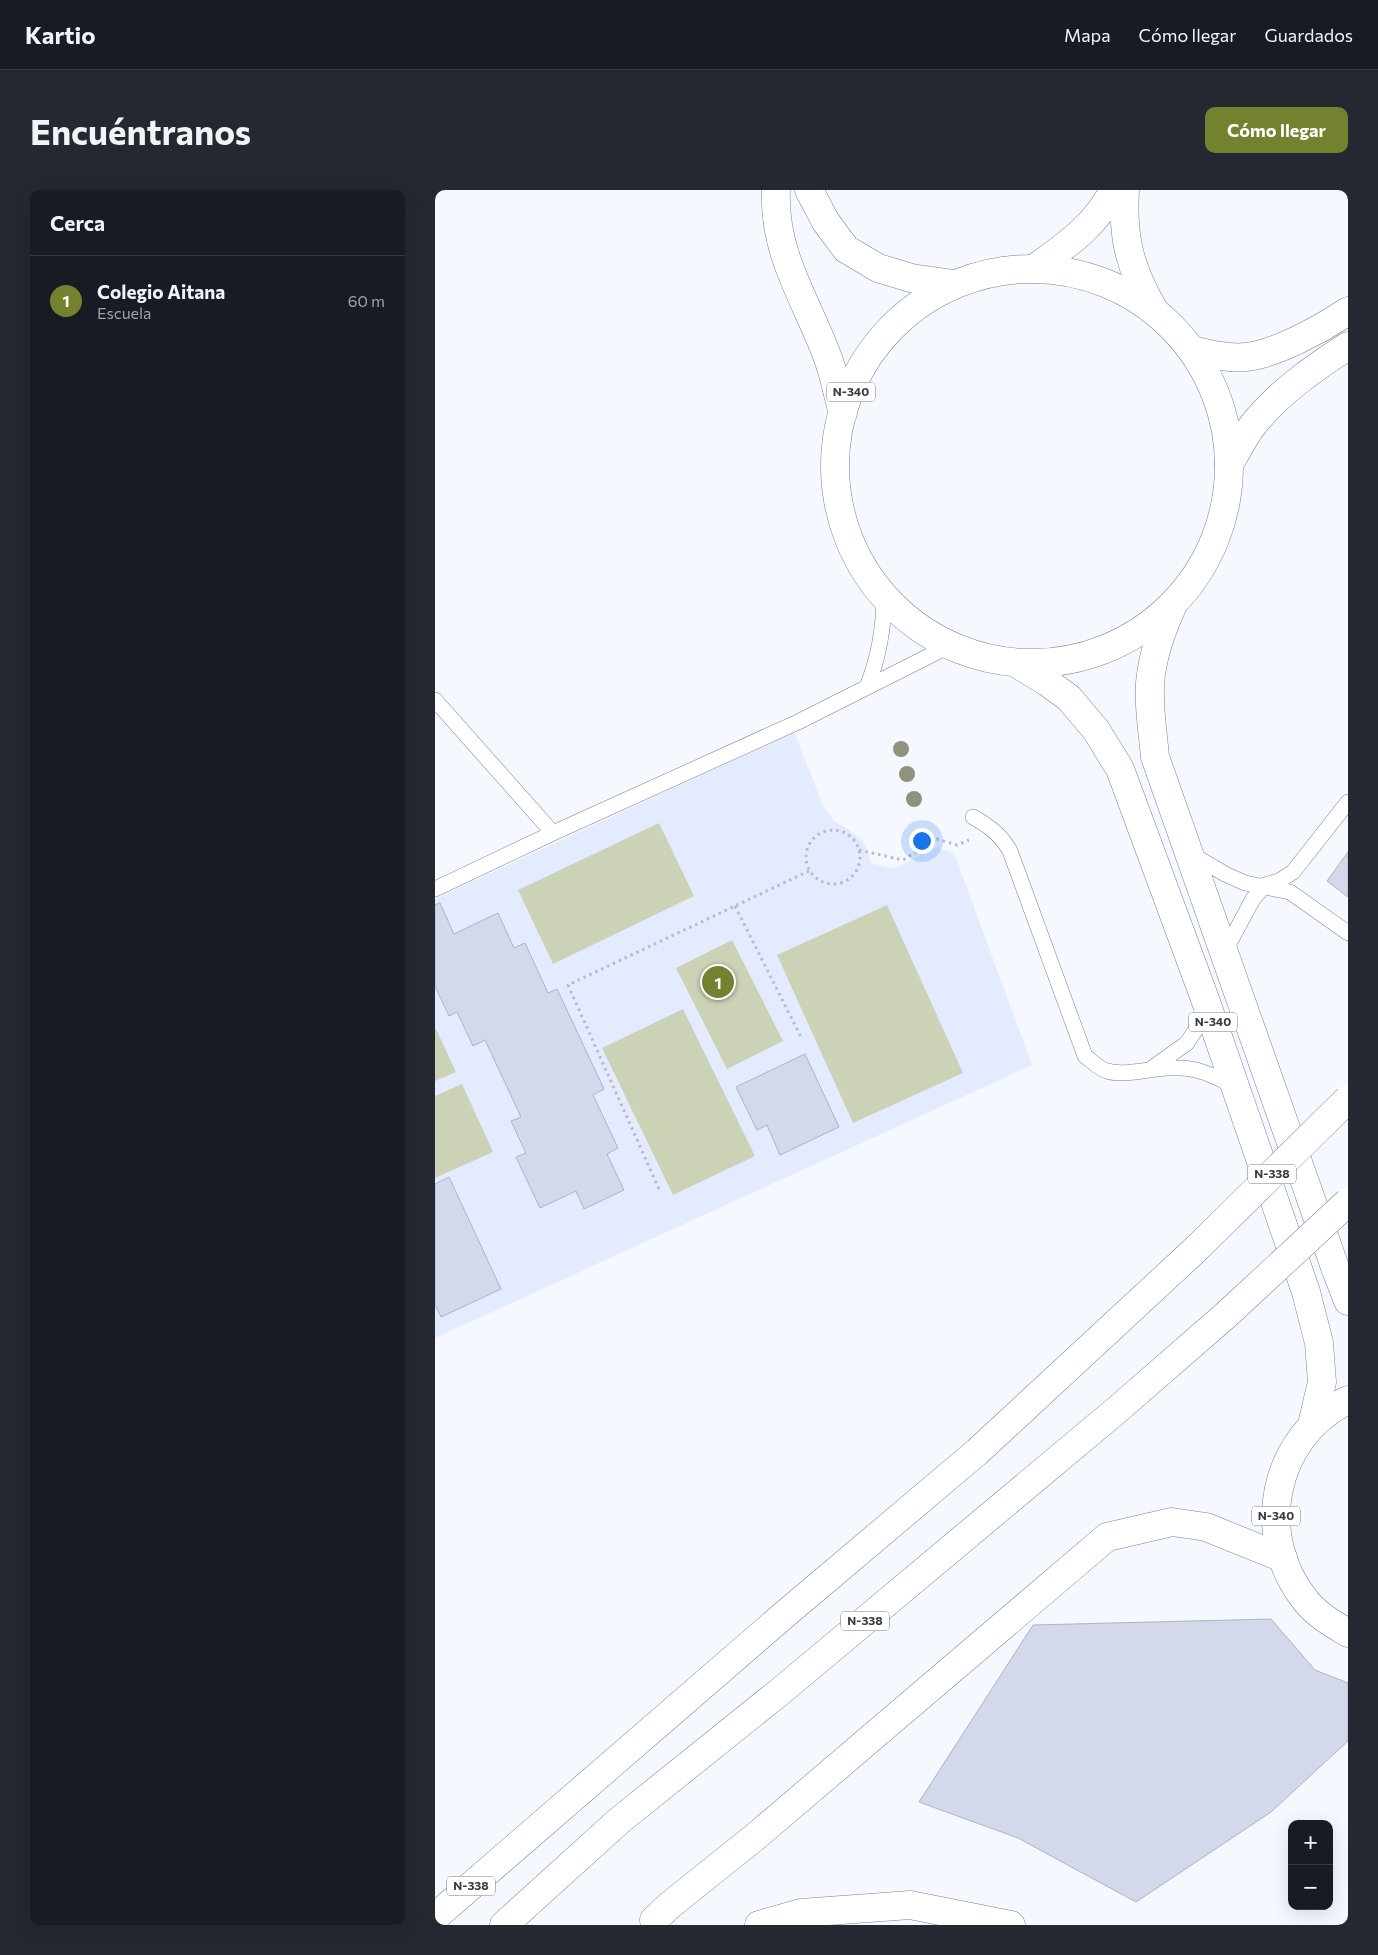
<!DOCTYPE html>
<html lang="es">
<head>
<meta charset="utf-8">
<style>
  :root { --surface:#171b24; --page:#242831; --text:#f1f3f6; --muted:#9ea1a6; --line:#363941; --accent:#74822f }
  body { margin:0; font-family:Commissioner,sans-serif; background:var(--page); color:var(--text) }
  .controls { position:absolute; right:15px; bottom:15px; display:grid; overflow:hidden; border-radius:10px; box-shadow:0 5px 20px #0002 }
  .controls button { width:45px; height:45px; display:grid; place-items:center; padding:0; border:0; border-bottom:1px solid var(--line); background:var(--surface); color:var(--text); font:25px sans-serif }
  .you { position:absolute; left:486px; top:650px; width:18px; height:18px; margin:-12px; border:4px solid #fff; border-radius:50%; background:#1a73e8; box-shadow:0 0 0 8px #1a73e833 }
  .badge { display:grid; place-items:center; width:32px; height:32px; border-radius:50%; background:var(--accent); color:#fff; font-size:16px; font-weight:700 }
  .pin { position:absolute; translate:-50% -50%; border:2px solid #fff; box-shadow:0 1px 5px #0006 }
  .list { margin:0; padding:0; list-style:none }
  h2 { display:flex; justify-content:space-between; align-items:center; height:65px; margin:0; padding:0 20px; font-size:21px }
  h2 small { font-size:16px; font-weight:400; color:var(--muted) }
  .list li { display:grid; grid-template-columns:32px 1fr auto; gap:15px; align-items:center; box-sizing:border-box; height:90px; padding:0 20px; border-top:1px solid var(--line) }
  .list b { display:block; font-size:19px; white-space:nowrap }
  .list p { margin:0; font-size:16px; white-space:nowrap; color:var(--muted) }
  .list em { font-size:16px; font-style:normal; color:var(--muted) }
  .map { position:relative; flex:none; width:913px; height:1735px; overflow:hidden; border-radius:10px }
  header { display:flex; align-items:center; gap:30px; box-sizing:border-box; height:70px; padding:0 25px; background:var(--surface); border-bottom:1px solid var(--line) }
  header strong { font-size:24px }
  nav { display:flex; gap:28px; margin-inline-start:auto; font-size:18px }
  .intro { display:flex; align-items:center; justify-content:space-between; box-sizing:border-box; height:120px; padding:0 30px }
  h1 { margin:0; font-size:35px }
  .button { padding:12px 22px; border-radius:10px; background:var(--accent); color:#fff; font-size:18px; font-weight:700 }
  main { display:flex; gap:30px; padding:0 30px }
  aside { flex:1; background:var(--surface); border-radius:10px; box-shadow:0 5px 20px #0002 }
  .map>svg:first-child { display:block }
</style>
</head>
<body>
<header>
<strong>Kartio</strong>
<nav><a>Mapa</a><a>Cómo llegar</a><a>Guardados</a></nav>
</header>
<div class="intro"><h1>Encuéntranos</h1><a class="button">Cómo llegar</a></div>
<main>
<aside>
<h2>Cerca<small></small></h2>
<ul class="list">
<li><span class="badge">1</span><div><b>Colegio Aitana</b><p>Escuela</p></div><em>60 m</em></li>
</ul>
</aside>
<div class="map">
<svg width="913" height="1735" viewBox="0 0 913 1735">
  <rect width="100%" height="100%" fill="#f5f8ff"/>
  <path fill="#e5ebff" d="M359 542 388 615 399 631 410 637 428 651 437 674 460 678 501 657 519 663 597 875 0 1148V709Z"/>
  <path fill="#cbd2b5" d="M224 633 259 706 118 774 83 700Z
    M452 715 528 883 418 933 342 765Z
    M297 750 348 851 292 879 241 778Z
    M248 819 320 966 238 1005 167 858Z
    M0 837 21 882 0 891Z
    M27 894 58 962 0 988V906Z"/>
  <path fill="#d3d9ea" stroke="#aeb3c3" d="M913 662V707L892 691Z
    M5 713 19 744 63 723 79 758 90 753 113 803 122 799 169 899 158 905 183 958 172 964 189 1000 149 1019 141 1001 105 1018 81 967 91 963 76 931 86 927 50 850 38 856 22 822 14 826 0 796V715Z
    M370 864 404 937 345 965 332 935 322 940 301 897Z
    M14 987 66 1099 6 1127 0 1115V994Z
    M836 1429 880 1480 913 1493V1551L836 1622 701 1712 583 1648 484 1612 598 1435Z"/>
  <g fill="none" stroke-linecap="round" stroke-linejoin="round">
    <defs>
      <path id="service" d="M432 497C444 467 449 437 449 405
        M0 510 118 643
        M538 627C554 636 566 645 575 661L650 866C656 870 664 879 672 881 691 887 723 876 745 878 765 878 782 888 800 896
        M756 664 790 684 810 693 855 702 913 743
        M0 699 118 643 363 532 516 455
        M790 761 818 709 830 695 844 691 858 682 913 612
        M717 878 752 853 763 836 769 815"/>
      <path id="minor" d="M690 0C687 48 695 79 719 120
        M600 78C633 54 659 37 679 0
        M219 1730 235 1715 320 1647 672 1347 737 1332 771 1337 848 1368"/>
      <path id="trunk" d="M341 0C338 62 370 108 391 163 399 182 402 203 408 223
        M374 0 391 32 411 59 443 78 476 88 519 94
        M400 276a197 197 0 1 1 394 0a197 197 0 1 1-394 0Z
        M737 417C727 439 719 461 716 485 712 508 718 543 720 567L901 1080 913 1111
        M581 473 612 492 634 508 661 540 685 579 770 809 871 1102 884 1153 887 1192 877 1235
        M913 1210C837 1247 818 1346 871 1411 882 1425 898 1434 913 1443"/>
      <path id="motorway" d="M757 160C774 164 794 169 811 167 841 164 888 138 913 121
        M794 274C802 262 809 246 818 235 843 203 879 178 913 156
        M0 1727 349 1425 542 1262 760 1060
        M69 1735 185 1630 347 1500 683 1219 791 1125
        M324 1735 366 1723 475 1715 576 1735"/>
    </defs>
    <use href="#service" stroke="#7d8191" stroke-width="16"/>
    <use href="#minor" stroke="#7d8191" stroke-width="29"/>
    <use href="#trunk" stroke="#7d8191" stroke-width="29"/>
    <use href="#motorway" stroke="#7d8191" stroke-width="29"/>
    <path stroke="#b8bbc2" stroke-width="3" stroke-dasharray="2.5 4" stroke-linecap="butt" d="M371 667a27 27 0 1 1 54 0a27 27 0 1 1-54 0Z
      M424 660 468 670 502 649 522 655 534 650
      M300 716 367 849
      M224 999 133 795 374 681"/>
    <use href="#service" stroke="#fff" stroke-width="15"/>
    <use href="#minor" stroke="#fff" stroke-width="28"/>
    <use href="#trunk" stroke="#fff" stroke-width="28"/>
    <use href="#motorway" stroke="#fff" stroke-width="28"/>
    <defs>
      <path id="motorway-bridge" d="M760 1060 913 909
        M791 1125 913 1012"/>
    </defs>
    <use href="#motorway-bridge" stroke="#7d8191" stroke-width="29" stroke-linecap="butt"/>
    <use href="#motorway-bridge" stroke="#fff" stroke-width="28"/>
  </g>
  <g fill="#8e937c">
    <circle cx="466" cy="559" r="8"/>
    <circle cx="472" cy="584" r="8"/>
    <circle cx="479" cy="609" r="8"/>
  </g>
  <g text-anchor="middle" stroke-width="4" stroke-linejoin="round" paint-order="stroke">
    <g fill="#fff" stroke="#75767b" stroke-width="1">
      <rect x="392" y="192.5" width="48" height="19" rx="4"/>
      <rect x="754" y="822.5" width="48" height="19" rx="4"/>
      <rect x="813" y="974.5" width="48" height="19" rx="4"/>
      <rect x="817" y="1316.5" width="48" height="19" rx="4"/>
      <rect x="406" y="1421.5" width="48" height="19" rx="4"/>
      <rect x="12" y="1686.5" width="48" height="19" rx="4"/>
    </g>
    <g font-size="12" font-weight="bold" fill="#3a3c43">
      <text x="416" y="206">N-340</text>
      <text x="778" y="836">N-340</text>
      <text x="837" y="988">N-338</text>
      <text x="841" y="1330">N-340</text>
      <text x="430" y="1435">N-338</text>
      <text x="36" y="1700">N-338</text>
    </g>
  </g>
</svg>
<div class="controls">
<button>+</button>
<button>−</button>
</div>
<div class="you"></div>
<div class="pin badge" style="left:283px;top:792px">1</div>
</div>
</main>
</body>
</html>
